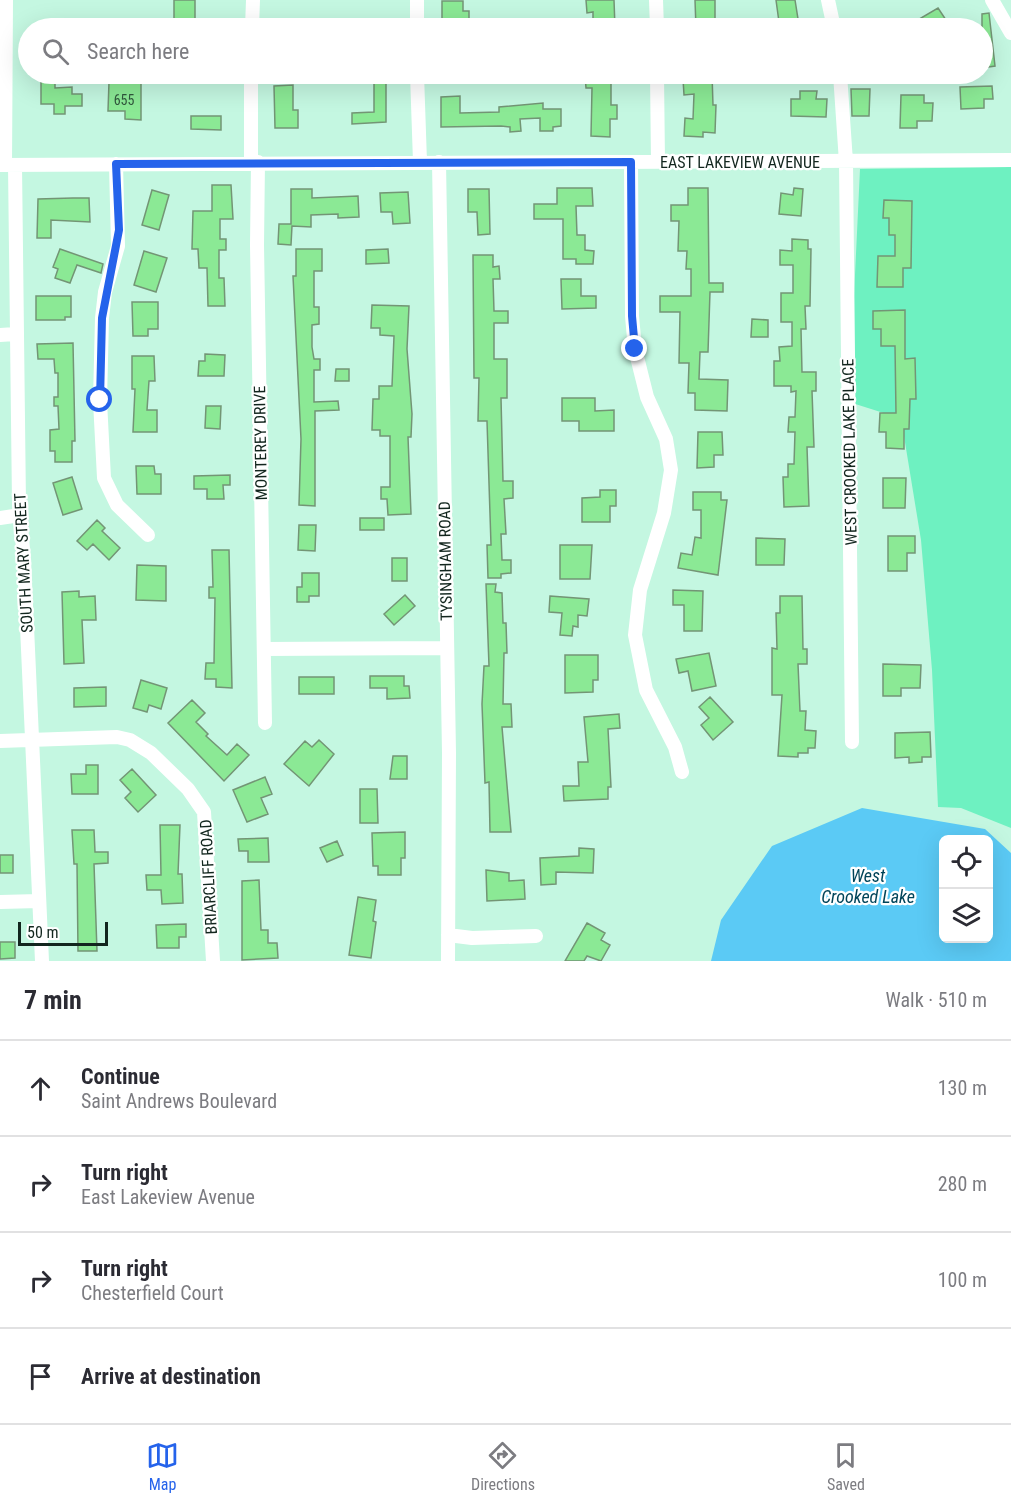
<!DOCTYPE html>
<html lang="en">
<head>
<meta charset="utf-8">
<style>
  :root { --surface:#fff; --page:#f7f7f7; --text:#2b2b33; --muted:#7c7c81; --line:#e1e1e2; --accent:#2563eb }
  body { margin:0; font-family:"Roboto Condensed",sans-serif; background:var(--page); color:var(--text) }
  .controls { position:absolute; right:18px; bottom:18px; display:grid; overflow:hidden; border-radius:9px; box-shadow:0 6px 24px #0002 }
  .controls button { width:54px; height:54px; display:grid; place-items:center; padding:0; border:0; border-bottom:2px solid var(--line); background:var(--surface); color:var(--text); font:30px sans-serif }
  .scale { position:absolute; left:18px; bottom:15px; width:90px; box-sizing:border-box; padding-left:6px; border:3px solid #12261e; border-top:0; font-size:16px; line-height:21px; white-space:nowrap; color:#12261e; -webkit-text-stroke:4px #fff; paint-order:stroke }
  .stop { position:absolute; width:18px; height:18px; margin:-14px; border:4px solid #2563eb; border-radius:50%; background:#fff }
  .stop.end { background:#2563eb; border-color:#fff; box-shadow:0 2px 6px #0008 }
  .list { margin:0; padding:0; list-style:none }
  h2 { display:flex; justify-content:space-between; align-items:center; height:78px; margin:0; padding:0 24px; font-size:26px }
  h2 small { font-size:20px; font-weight:400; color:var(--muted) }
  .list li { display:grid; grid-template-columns:39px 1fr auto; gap:18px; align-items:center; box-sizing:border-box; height:96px; padding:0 24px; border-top:2px solid var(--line) }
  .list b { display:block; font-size:22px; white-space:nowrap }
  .list p { margin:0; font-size:20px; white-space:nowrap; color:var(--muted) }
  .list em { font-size:20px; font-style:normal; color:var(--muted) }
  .icon { flex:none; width:33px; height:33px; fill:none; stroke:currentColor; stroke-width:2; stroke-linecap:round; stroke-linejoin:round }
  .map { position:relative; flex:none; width:1011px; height:961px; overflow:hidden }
  .search { position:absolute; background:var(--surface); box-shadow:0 6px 24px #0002; left:18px; right:18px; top:18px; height:66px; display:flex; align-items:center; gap:15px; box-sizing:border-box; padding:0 21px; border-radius:33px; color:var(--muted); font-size:22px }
  .sheet { height:462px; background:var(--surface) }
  nav { display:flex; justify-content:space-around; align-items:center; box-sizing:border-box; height:84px; border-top:2px solid var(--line); background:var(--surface); font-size:16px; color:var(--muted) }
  nav a { display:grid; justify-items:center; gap:3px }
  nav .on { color:var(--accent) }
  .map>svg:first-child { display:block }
</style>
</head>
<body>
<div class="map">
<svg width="1011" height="961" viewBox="0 0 1011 961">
  <rect width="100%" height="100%" fill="#c4f7e1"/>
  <path fill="#6ef1c1" d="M1011 167V828L961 808 938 807 932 670 921 540 903 430 890 415 849 402 860 169Z"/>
  <path fill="#5bcaf5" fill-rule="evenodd" d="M862 808 985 829 1011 853V961H711L721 920 772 846ZM944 840H988V938H944Z"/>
  <path fill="#8be995" stroke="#739575" stroke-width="1.5" d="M174 0H195V22H174Z
    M586 0H614L615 28H593V12L587 13Z
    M695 0H715V28H696Z
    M776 0H795L798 19 779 22Z
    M442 1H463V11H469V22H464V28H442Z
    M938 8 948 23 939 28H904Z
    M989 13 995 66 982 68V14Z
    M41 74H55V88L72 87V94H82V106H65V114H54V104H41Z
    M374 74H386V122L352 124V113L374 112Z
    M611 74V105H617V119H610V137L591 136 592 88H586L585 75Z
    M692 74H712L713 105H716L715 133 703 132V137L684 136 685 118 693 119 694 94 684 95 683 79H692Z
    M109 82H141V120L125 119V111H108Z
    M293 85V110H298V128H275L274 86Z
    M992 86 993 99H984V108L961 109 960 87Z
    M851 89H870L869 116H852Z
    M800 91H817L816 99H827L826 117 791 116V99H800Z
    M901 95H924V103H933L932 121H917V128H900Z
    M460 96V113L499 112V107L543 103V109H561V126L553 127V131H540V118L520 119 521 131 510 132V127L501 126 441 127V97Z
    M191 116H221V130L191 129Z
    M212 185H231L233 219H220V239H226V250H219V278H224L225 306H208L207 268H199L198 249H192L193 211H212Z
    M557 188H592L593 206H576L577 235H585V250L594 251 593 264H576V259H563V219H534V204H557Z
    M688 188H708L709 283H723V292H710L708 352H700L699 379 728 380 727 411 695 410V393H688L689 363H679L680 312H660V296H691V269H686L687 251H678L679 221H671V205H688Z
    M794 188 803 189 801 216 779 214 781 193 793 195Z
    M291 189H312V198L358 196 359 217 338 218V214L311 215V227L292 226 291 245 278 244 279 224H291Z
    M468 189H489L490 234 478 235 477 212H468Z
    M152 190 169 195 159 230 142 225Z
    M408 192 410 223 393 224 392 212H381L380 193Z
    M73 198H89L90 222 51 220V238H37L38 199Z
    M884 200 912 201 911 268H903V287H877L878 256H895V235H889V218H883Z
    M792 239 808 240V249H811L810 306H805L806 329H801L802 372H816V391H812L814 447H807L809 506 784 507 783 477H788V464H794L795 432H788L789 417H795L796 391 791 392V386H774V361H780L779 347 792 346V322H781V293H793V265H780V250L792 251Z
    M60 249 103 264 101 273 77 265 70 283 55 278 58 269 53 267Z
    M296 249H322V271H314V307H319V324L312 325V347L314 359H320V370H314V402L338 401 339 410 315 411V506L299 505 301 439 293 276H296Z
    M388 249 389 263 366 264V250Z
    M144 251 167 258 156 292 134 285Z
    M473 255H493V267L499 266 500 279H493L494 311H508V323H494V359H507V398H501L503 481H513V498L504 499 506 534H501L502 560H511V573L501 574V578H488L487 545H491L487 421H478L479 378H474Z
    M561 279H581V296H596V308L562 309Z
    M36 296H71V317H65V320H36Z
    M132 302H158V329H148V336H133Z
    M372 305 409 306 407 349 412 414 411 437H408L411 514 388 515 387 499H381V487H390V436H380V430H372L373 399H379V386H392L394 336 380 335V328H371Z
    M905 310V359L915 358 916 399H910L909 429H904V449L886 448V432H879L880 413H896L895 346H881V329H873V311Z
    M752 319 768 320V337H751Z
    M73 343 75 441H72V462H55V451H50V430L59 429 58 406H54V397H58V373H55L54 359H38L37 344Z
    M205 354 225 355 224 376H198L199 361H205Z
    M132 356H154L155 381H149L147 410H157V432H133L135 389H132Z
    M336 369H349V381H335Z
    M562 398H595V411L614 410V431H579V421H562Z
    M206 406H221L220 429 205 428Z
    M698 432H722L723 455H714V467L697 468Z
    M136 466H154L155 474H161V494H137Z
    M230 475V485H223L224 499H207V489H194V476Z
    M72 477 82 509 63 515 53 483Z
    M883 478H906L905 508H883Z
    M600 490H616V506H610V522H582V498L600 497Z
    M693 492H721V500H727L718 575 678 568 681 553 692 555 695 537 701 538V510H693Z
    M360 518H384V530H360Z
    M97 520 105 528 102 531 120 548 109 560 93 544 87 550 77 541Z
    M299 525H316L315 551 298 550Z
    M888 536H915V553H907V571H888Z
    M756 538 785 539 784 565H756Z
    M560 545H592L590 579H560Z
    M212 550H229L232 688 216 687V679H205L206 663H214L215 598H209V587H213Z
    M392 558H407V581H392Z
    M137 565 166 566V601L136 600Z
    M302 573H319V596H309V602H297V587H302Z
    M486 584H496L495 592 502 593 503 623H506L507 653H504L503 704H511L512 727H502L511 832H490L489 782 485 783 482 704 484 666H489Z
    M673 590 703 591 702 631H684V605H673Z
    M79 591V597L95 596 96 620H82L84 663 64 664 62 592Z
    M405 595 415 606 394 625 384 614Z
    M550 596 589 599 587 616 578 615V627L573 626 572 636 560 635 562 613 549 612Z
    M780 596H802L803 649H807V664H798L800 711H806L805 730 816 731 815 748H808V753H798V757L778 756 782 695H772V648L777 649 776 613H780Z
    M709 653 716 686 692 691 688 671 679 673 676 659Z
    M565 655H598V680H593V692L565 693Z
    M883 664 921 665 920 688H901V696H883Z
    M370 676H404V686H409L410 698 387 699V688H370Z
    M299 677H334V694H299Z
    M141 680 167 688 161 709 149 705 147 712 133 708Z
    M106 687V706L74 707V688Z
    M710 697 733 722 713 740 701 725 709 718 699 707Z
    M192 700 205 713 196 722 208 734 206 736 227 755 237 744 249 755 224 781 168 723Z
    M619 714 620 728 608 729 611 787H608V799L564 801 563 786H579L578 762H588L584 717Z
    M930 732 931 757H922V762L909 763V757L895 758V733Z
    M319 740 334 754 309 786 284 764 305 741 312 747Z
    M393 756H407V779H390Z
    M86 765H98V794H72L71 774H86Z
    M132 769 156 795 138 812 125 798 131 792 120 780Z
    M265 777 272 794 261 798 268 814 247 822 233 790Z
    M360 789H377L378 823H360Z
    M160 825H180L178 874H182L183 903 162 904 161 890H147L146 875H161Z
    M72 830H94L95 852H108V863L94 864 97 951H78L77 864H74Z
    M405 832V858H401V875H378V866H373L372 833Z
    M268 838 269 862H248V851H239L238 839Z
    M337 841 343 855 327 862 320 848Z
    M579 848 594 849 593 873 556 872V884L541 885 540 858 579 856Z
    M0 855H13V873H0Z
    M486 870 509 873V881L524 880 525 899 487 901Z
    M259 880 261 930H268V943H277L278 958 242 960V881Z
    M358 897 376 900 373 921 376 922 371 958 349 955Z
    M587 923 605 933 601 940 610 945 601 961 587 956 584 961H565Z
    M186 924V937H179V948H157L156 925Z
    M0 942H15V958L0 959Z"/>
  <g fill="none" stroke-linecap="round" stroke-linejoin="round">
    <path stroke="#fff" stroke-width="14" d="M417 0V28
      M656 0 657 28
      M828 0 834 28
      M992 0 1011 33
      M252 28 253 0
      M251 74V162
      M417 74 420 162
      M657 74 658 162
      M840 74 846 162 852 742
      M258 162 257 245 265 723
      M439 162 449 753 448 961
      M631 162 632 316 635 349 647 397 666 439 671 470 664 513 640 590 635 635 646 690 675 747 682 772
      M116 164 118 246 105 292 102 318 100 401 104 478 117 505 148 535
      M0 165 1011 160
      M5 165 6 0
      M15 165 19 504 24 560 42 961
      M0 335 15 334
      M0 518 20 515
      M264 649 446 648
      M0 741 117 737 130 740 151 753 188 789 204 812 213 961
      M0 902 39 901
      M448 935 472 938 536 936"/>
  </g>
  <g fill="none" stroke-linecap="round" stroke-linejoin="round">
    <path stroke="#2563eb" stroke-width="8" d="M100 400 102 318 119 230 116 164 631 162 632 316 635 349"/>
  </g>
  <g text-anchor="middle" stroke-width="4.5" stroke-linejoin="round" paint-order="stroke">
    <g font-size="14" fill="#30573c">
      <text x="124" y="105">655</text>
    </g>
    <g font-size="16" fill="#12261e" stroke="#fff">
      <text x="740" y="168">EAST LAKEVIEW AVENUE</text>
      <text transform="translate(260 443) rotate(-91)" y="6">MONTEREY DRIVE</text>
      <text transform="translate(849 452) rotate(-91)" y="6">WEST CROOKED LAKE PLACE</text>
      <text transform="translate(445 561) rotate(-91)" y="6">TYSINGHAM ROAD</text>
      <text transform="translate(23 563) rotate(-93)" y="6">SOUTH MARY STREET</text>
      <text transform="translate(208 877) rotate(-93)" y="6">BRIARCLIFF ROAD</text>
    </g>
    <g font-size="18" font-style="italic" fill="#004459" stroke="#fff">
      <text x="868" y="882">West<tspan x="868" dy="21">Crooked Lake</tspan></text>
    </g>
  </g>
</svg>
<div class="controls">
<button><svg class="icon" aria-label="locate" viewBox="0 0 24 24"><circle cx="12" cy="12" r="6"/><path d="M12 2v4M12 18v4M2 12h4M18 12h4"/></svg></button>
<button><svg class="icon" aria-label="layers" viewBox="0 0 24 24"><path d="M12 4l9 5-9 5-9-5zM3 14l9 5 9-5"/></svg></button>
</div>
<div class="scale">50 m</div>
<div class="stop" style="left:100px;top:400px"></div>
<div class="stop end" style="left:635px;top:349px"></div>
<div class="search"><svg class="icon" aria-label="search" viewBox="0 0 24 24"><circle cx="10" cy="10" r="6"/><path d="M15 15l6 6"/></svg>Search here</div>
</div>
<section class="sheet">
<h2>7 min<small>Walk · 510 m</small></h2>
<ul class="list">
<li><svg class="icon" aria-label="ahead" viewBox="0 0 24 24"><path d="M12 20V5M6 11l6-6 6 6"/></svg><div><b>Continue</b><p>Saint Andrews Boulevard</p></div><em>130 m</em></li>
<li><svg class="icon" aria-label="right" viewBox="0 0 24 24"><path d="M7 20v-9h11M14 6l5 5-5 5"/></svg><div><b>Turn right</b><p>East Lakeview Avenue</p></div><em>280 m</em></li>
<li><svg class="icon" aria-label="right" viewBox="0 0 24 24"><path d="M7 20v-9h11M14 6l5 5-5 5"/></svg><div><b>Turn right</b><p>Chesterfield Court</p></div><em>100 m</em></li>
<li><svg class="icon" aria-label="arrive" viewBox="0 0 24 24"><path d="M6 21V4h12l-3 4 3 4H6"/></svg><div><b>Arrive at destination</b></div></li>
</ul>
</section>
<nav>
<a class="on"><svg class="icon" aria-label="map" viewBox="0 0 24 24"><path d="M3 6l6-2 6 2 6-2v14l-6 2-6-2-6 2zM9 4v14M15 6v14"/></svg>Map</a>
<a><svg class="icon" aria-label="directions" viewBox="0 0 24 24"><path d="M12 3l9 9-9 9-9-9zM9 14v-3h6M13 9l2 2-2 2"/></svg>Directions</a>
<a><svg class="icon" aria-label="saved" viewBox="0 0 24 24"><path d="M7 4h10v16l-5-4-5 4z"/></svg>Saved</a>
</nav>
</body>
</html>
